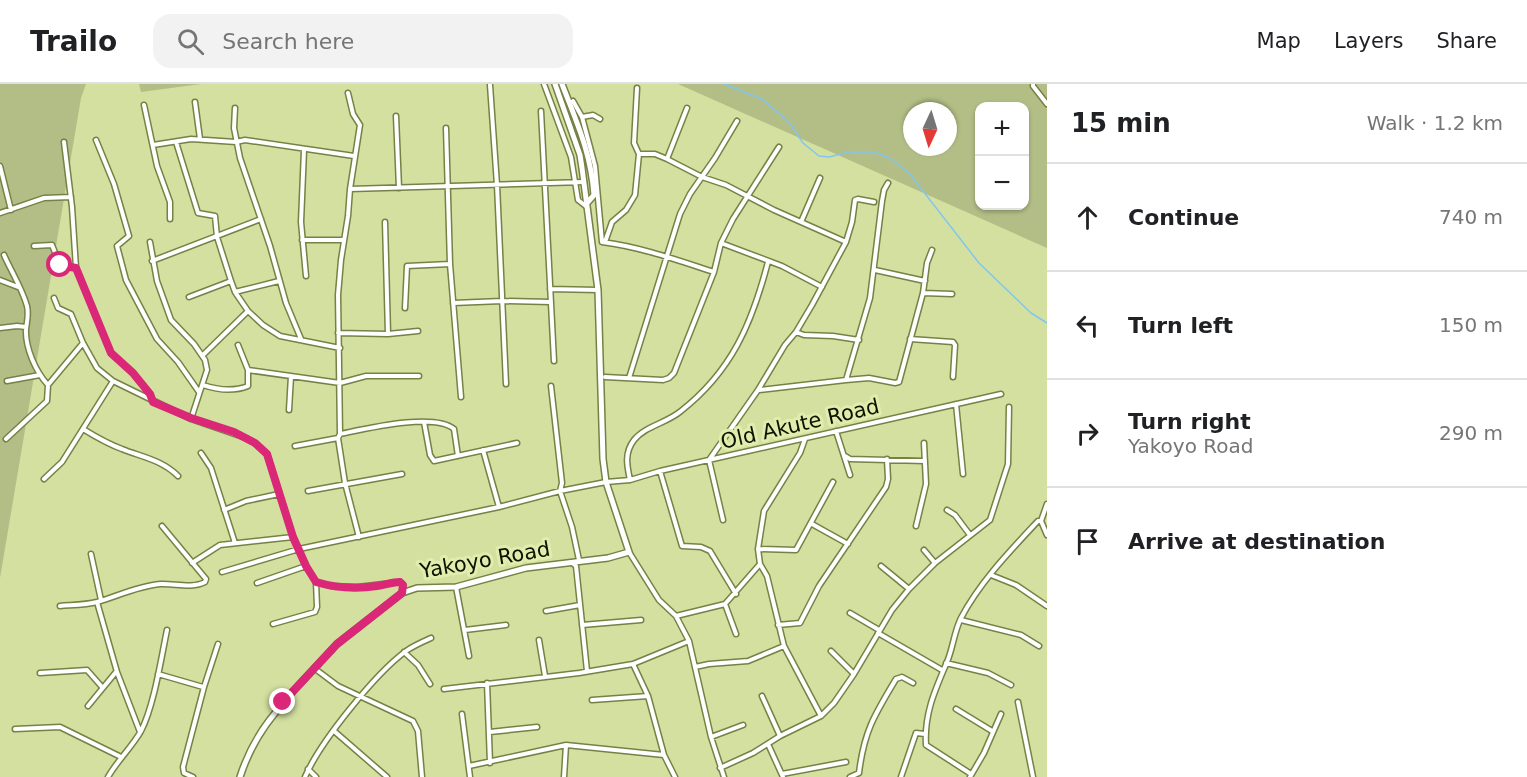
<!DOCTYPE html>
<html lang="en">
<head>
<meta charset="utf-8">
<style>
  :root { --surface:#fff; --page:#f2f2f2; --text:#202124; --muted:#757577; --line:#e0e0e0 }
  body { margin:0; font-family:"DejaVu Sans",sans-serif; background:var(--page); color:var(--text) }
  .controls { position:absolute; right:18px; top:18px; display:grid; overflow:hidden; border-radius:12px; box-shadow:0 2px 4px #0004 }
  .controls button { width:54px; height:54px; display:grid; place-items:center; padding:0; border:0; border-bottom:2px solid var(--line); background:var(--surface); color:var(--text); font:30px sans-serif }
  .compass { position:absolute; left:903px; top:18px; width:54px; height:54px; border-radius:50%; background:var(--surface); box-shadow:0 2px 4px #0004; rotate:184deg }
  .stop { position:absolute; width:18px; height:18px; margin:-14px; border:4px solid #db2777; border-radius:50%; background:#fff }
  .stop.end { background:#db2777; border-color:#fff; box-shadow:0 2px 6px #0008 }
  .list { margin:0; padding:0; list-style:none }
  h2 { display:flex; justify-content:space-between; align-items:center; height:78px; margin:0; padding:0 24px; font-size:26px }
  h2 small { font-size:20px; font-weight:400; color:var(--muted) }
  .list li { display:grid; grid-template-columns:39px 1fr auto; gap:18px; align-items:center; box-sizing:border-box; height:108px; padding:0 24px; border-top:2px solid var(--line) }
  .list b { display:block; font-size:22px; white-space:nowrap }
  .list p { margin:0; font-size:20px; white-space:nowrap; color:var(--muted) }
  .list em { font-size:20px; font-style:normal; color:var(--muted) }
  .icon { flex:none; width:33px; height:33px; fill:none; stroke:currentColor; stroke-width:2; stroke-linecap:round; stroke-linejoin:round }
  .map { position:relative; flex:none; width:1047px; height:693px; overflow:hidden }
  header { display:flex; align-items:center; gap:36px; box-sizing:border-box; height:84px; padding:0 30px; background:var(--surface); border-bottom:2px solid var(--line) }
  header strong { font-size:28px }
  nav { display:flex; gap:33px; margin-inline-start:auto; font-size:21px }
  .search { width:420px; height:54px; background:var(--page); display:flex; align-items:center; gap:15px; box-sizing:border-box; padding:0 21px; border-radius:18px; color:var(--muted); font-size:22px }
  main { display:flex }
  aside { flex:1; background:var(--surface) }
  .map>svg:first-child { display:block }
</style>
</head>
<body>
<header>
<strong>Trailo</strong>
<div class="search"><svg class="icon" aria-label="search" viewBox="0 0 24 24"><circle cx="10" cy="10" r="6"/><path d="M15 15l6 6"/></svg>Search here</div>
<nav><a>Map</a><a>Layers</a><a>Share</a></nav>
</header>
<main>
<div class="map">
<svg width="1047" height="693" viewBox="0 0 1047 693">
  <rect width="100%" height="100%" fill="#d3e0a0"/>
  <path fill="#b3be86" fill-rule="evenodd" d="M0 0H86L81 14 0 494Z
    M139 0H201L141 8Z
    M678 0H1047V164ZM980 22H1024V122H980ZM912 27H948V63H912Z"/>
  <g fill="none" stroke-linecap="round" stroke-linejoin="round">
    <path stroke="#82c5f0" stroke-width="1.5" d="M724 0 762 15 789 38 803 59 819 72 829 73 849 68H873L890 74 909 89 979 179 1031 229 1047 239"/>
    <defs>
      <path id="minor" d="M544 0 571 73 578 116 587 123
        M1033 0V2L1047 20
        M490 1 497 101 506 300
        M348 9 353 30 360 41 350 105 348 132 341 176 338 211 340 350 338 354 345 399 359 453
        M573 17 582 33 595 82 602 158C641 163 677 176 714 188
        M195 18 200 55
        M144 21 157 82 170 118V135
        M235 24 234 44 240 74 270 162 286 219 301 255
        M541 27 554 277
        M396 32 399 104
        M582 33 593 31 600 35
        M446 44 450 180 461 313
        M96 56 114 100 129 152 117 162 126 196 157 255 178 278 199 308
        M64 58 72 123 76 184 111 269 133 289 150 310 153 317
        M176 58 198 129 215 132 217 153 231 197 235 208 248 227 263 241 280 252 340 264
        M153 61 191 55 236 58 245 56 354 72
        M304 66 301 138 306 192
        M639 70H655L667 75 702 93 726 101 774 126 846 158
        M667 75 687 24
        M0 82 11 126
        M350 105 584 98
        M0 129 44 114 71 113
        M385 138 388 250
        M801 138 820 94
        M302 156H344
        M150 158 157 197 171 236 194 260 205 276 207 286 191 335
        M605 158 612 138 626 126 635 111 639 70 634 59 637 4
        M721 159 782 182 822 203
        M34 162 52 161 60 181 76 184
        M4 171C11 187 22 204 27 222 29 231 27 237 26 245 25 264 36 288 48 301
        M152 177 261 135
        M875 186 925 197
        M0 196 18 203
        M550 205 598 206
        M235 208 279 197
        M923 209 952 210
        M189 213 231 197
        M54 214 58 224 71 230 83 259 97 284 113 297 191 335 246 354 255 359 267 370 293 453 306 482 316 498 317 523 315 528 273 540
        M453 219 502 217 551 218
        M405 224 407 182 450 180
        M0 244 17 242 26 243
        M796 248 804 251 833 252 859 256
        M338 249 388 250 418 247
        M910 255 953 258 955 261 953 293
        M203 271 248 227
        M248 286 340 299 366 292H419
        M605 293 663 296 669 294 674 289 714 188 721 159 733 135 779 63
        M629 294 680 130 690 110 715 74 737 37
        M846 296 869 294 895 299 899 298 923 209 927 179 932 166
        M7 297 40 291
        M203 301C218 306 233 308 248 302V286L238 261
        M551 302 562 399 560 407 572 443 579 476
        M759 306 846 296 870 214 882 117 884 106 888 99
        M956 320 963 390
        M289 326 291 292
        M424 338 430 371 434 377 517 359
        M83 345C96 353 108 360 122 365 142 373 162 376 178 392
        M836 347 850 391
        M340 350C365 345 434 328 454 345L458 372
        M6 355 47 317 48 301 83 259
        M805 355 800 369 764 427 758 465 760 480 767 492 784 562 821 632
        M295 362 338 354
        M483 366 499 423
        M201 369 211 384 235 459
        M845 372 850 375 925 377
        M660 387 682 462 701 463 710 467 736 510
        M44 395 62 378 113 297
        M630 396C627 382 624 369 634 356 645 342 667 339 681 327 732 287 752 239 768 178
        M308 407 402 390
        M1047 420 1041 437 1047 451
        M224 426 246 417 279 410
        M947 426 955 431 970 451
        M723 436 709 376 758 306 785 261 796 248 812 221 846 158 852 138 855 116 858 115 874 118
        M812 440 848 460
        M916 442 926 400 924 359
        M758 465 796 466 833 398
        M924 466 935 479
        M629 468 659 516 676 532 689 557 711 653 724 693
        M91 470 101 516
        M192 479 220 461 293 453
        M572 479 576 482 587 587
        M881 482 909 505
        M222 488 299 465 499 423 560 407 606 398 630 396 660 387 1001 310
        M991 491 1016 501 1047 522
        M316 498 330 502 358 503 400 498 403 501 402 509
        M257 499 306 482
        M456 503 469 572
        M97 518 117 588 140 648
        M725 520 736 550
        M60 522C72 521 86 521 97 518 118 512 138 502 160 500 174 499 192 505 205 498L206 495 162 442
        M546 527 580 521
        M850 529 879 546
        M676 532 725 520 760 480
        M961 536 1021 551 1039 562
        M582 541 641 536
        M778 541 800 539 819 502 886 403 888 395 887 375
        M465 546 506 541
        M878 549 942 586
        M539 556 545 592
        M831 567 854 590
        M404 568 418 581 430 600
        M946 579 988 589 1011 601
        M633 580 648 612 664 671 675 693
        M695 583 709 580 748 577 784 562
        M314 584 338 602 413 637 418 647 422 693
        M40 589 87 586 102 603
        M158 590 203 603
        M487 599 490 679
        M444 605 579 589 633 580 689 557
        M762 612 780 652
        M592 616 648 612
        M1018 618 1033 693
        M88 622 116 588
        M956 625 992 647
        M462 630 470 693
        M15 645 60 643 121 673
        M334 647 387 693
        M490 648 537 643
        M711 653 743 641
        M768 660 783 693
        M469 682 566 661 664 671
        M720 684 753 669 780 652 821 632 834 619 854 590 892 526 909 505 935 479 990 436 1008 380 1009 323
        M308 685 316 693
        M782 690 846 678
        M971 690 926 661C924 630 935 606 947 578 953 564 954 548 961 534 980 498 1010 467 1038 437H1041
        M108 693C117 677 132 663 141 647 154 622 161 575 167 546
        M193 693 184 689 183 683 204 603 218 560
        M305 693C320 658 375 590 406 567 413 562 422 558 431 554
        M564 693 566 661
        M850 693 859 689C864 647 875 630 896 595L902 593 913 599
        M901 693 916 649 925 650
        M970 693 984 669 1001 630"/>
      <path id="secondary" d="M562 0C577 39 591 69 594 111L587 119
        M240 693C249 665 264 640 284 619L283 618 337 560 402 509 417 504 456 503 526 484 608 474 629 468 606 398 603 375 598 206 582 84 580 71 555 0"/>
    </defs>
    <use href="#minor" stroke="#768145" stroke-width="7"/>
    <use href="#secondary" stroke="#768145" stroke-width="8"/>
    <use href="#minor" stroke="#fff" stroke-width="4"/>
    <use href="#secondary" stroke="#fff" stroke-width="5"/>
  </g>
  <g fill="none" stroke-linecap="round" stroke-linejoin="round">
    <path stroke="#db2777" stroke-width="8" d="M60 181 76 184 111 269 133 289 150 310 153 318 191 334 234 348 255 359 267 370 293 453 306 482 316 498C336 504 357 505 377 502 385 501 392 498 400 498L403 501 402 509 337 560 283 618"/>
  </g>
  <g text-anchor="middle" stroke-width="6" stroke-linejoin="round" paint-order="stroke">
    <g font-size="21" fill="#0f1200" stroke="#e0edad">
      <text transform="translate(800 340) rotate(-13)" y="7">Old Akute Road</text>
      <text transform="translate(485 476) rotate(-10)" y="7">Yakoyo Road</text>
    </g>
  </g>
</svg>
<div class="controls">
<button>+</button>
<button>−</button>
</div>
<svg class="compass" viewBox="-18 -18 36 36"><path d="M0-13l5 13h-10z" fill="#e53935"/><path d="M0 13l5-13h-10z" fill="#757577"/></svg>
<div class="stop" style="left:60px;top:181px"></div>
<div class="stop end" style="left:283px;top:618px"></div>
</div>
<aside>
<h2>15 min<small>Walk · 1.2 km</small></h2>
<ul class="list">
<li><svg class="icon" aria-label="ahead" viewBox="0 0 24 24"><path d="M12 20V5M6 11l6-6 6 6"/></svg><div><b>Continue</b></div><em>740 m</em></li>
<li><svg class="icon" aria-label="left" viewBox="0 0 24 24"><path d="M17 20v-9H6M10 6l-5 5 5 5"/></svg><div><b>Turn left</b></div><em>150 m</em></li>
<li><svg class="icon" aria-label="right" viewBox="0 0 24 24"><path d="M7 20v-9h11M14 6l5 5-5 5"/></svg><div><b>Turn right</b><p>Yakoyo Road</p></div><em>290 m</em></li>
<li><svg class="icon" aria-label="arrive" viewBox="0 0 24 24"><path d="M6 21V4h12l-3 4 3 4H6"/></svg><div><b>Arrive at destination</b></div></li>
</ul>
</aside>
</main>
</body>
</html>
